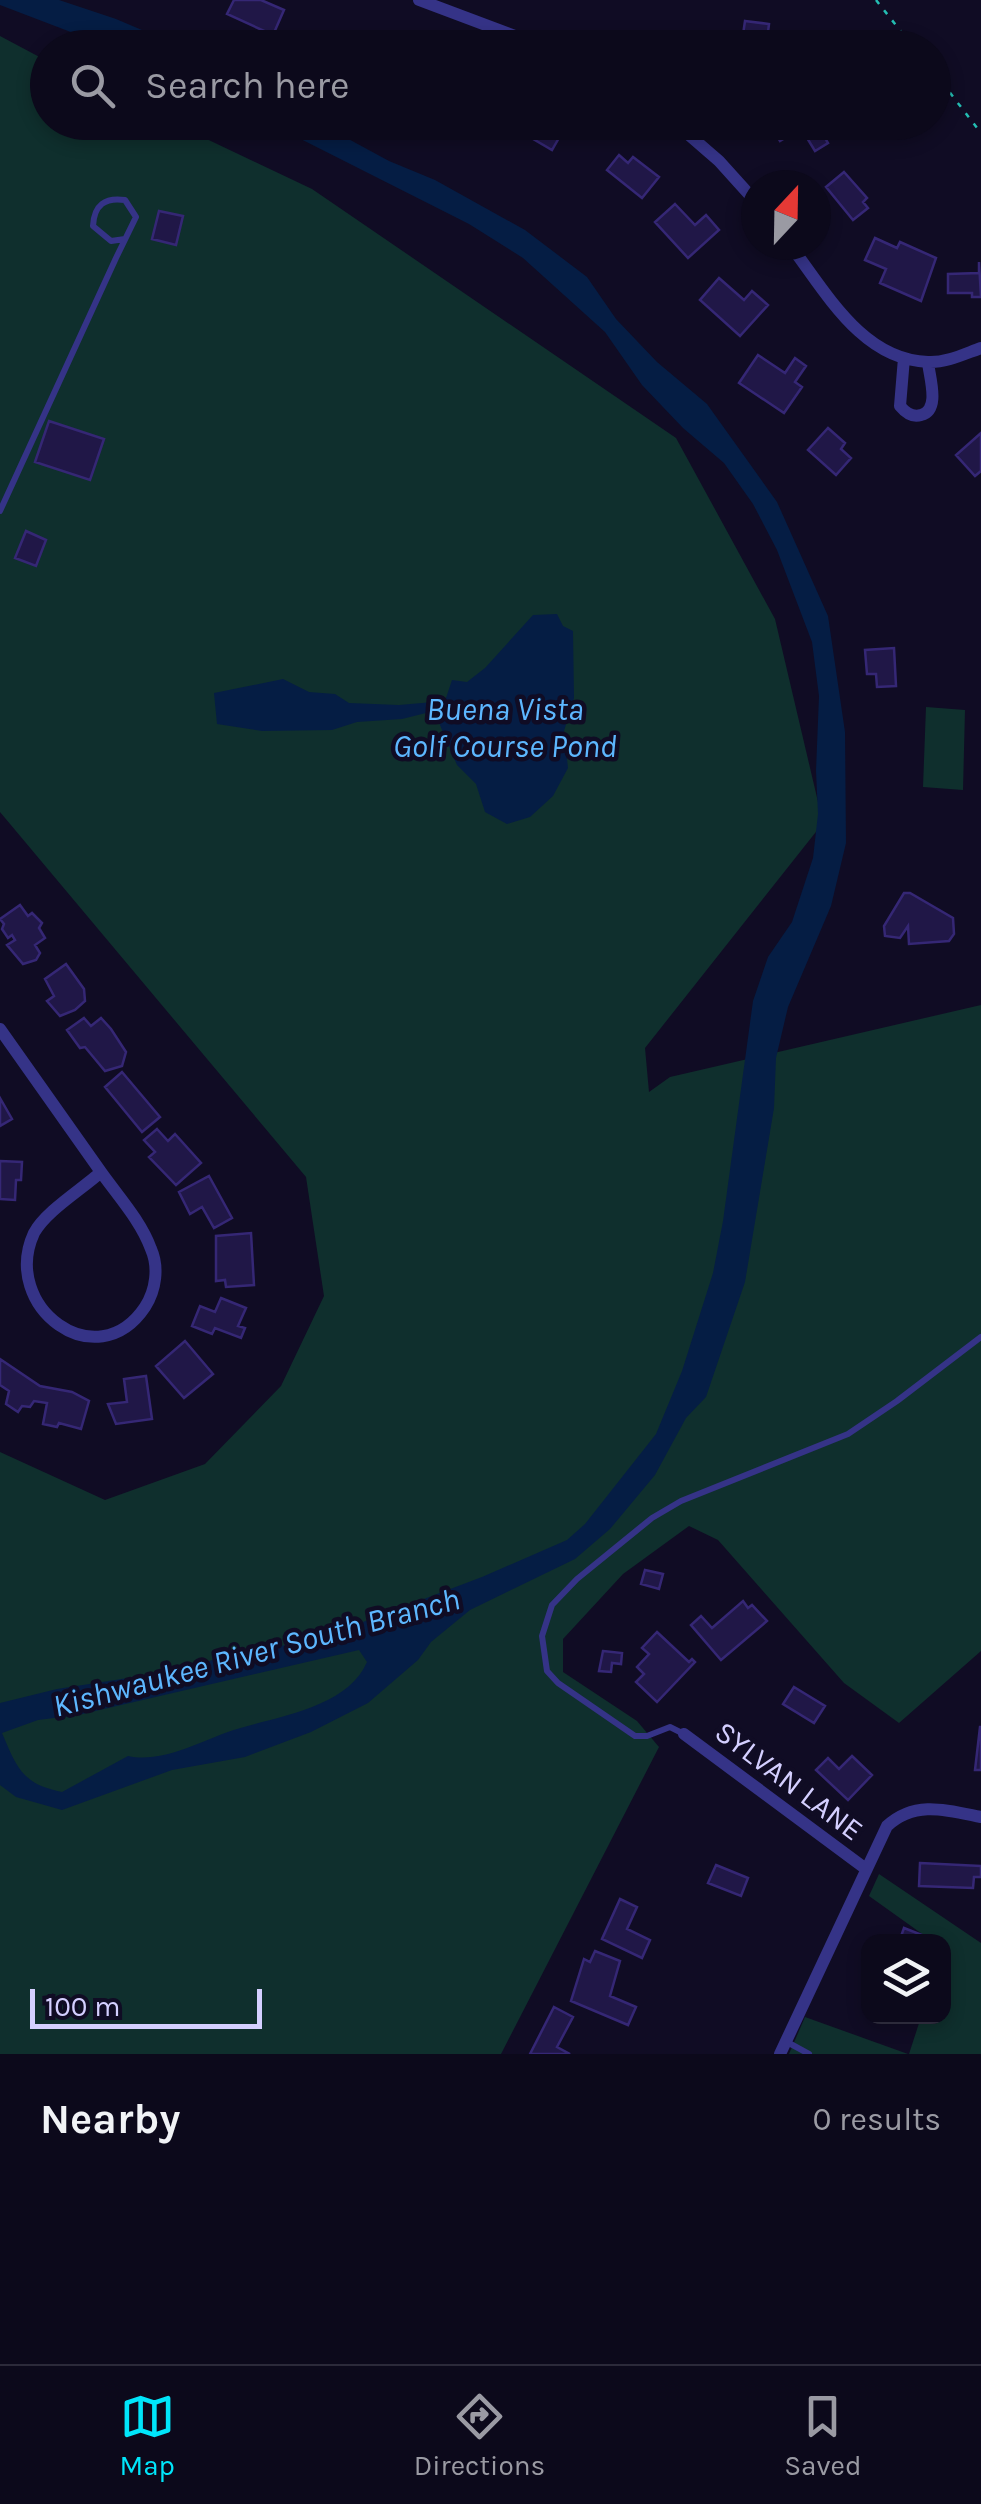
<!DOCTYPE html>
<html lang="en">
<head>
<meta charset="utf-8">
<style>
  :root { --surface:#0c091b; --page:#1a1728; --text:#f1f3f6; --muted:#9a9aa3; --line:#2c2a3a; --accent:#00e5fa }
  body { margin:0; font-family:Karla,sans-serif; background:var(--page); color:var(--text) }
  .controls { position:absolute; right:30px; bottom:30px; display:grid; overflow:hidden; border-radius:20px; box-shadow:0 5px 15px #0003 }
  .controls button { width:90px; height:90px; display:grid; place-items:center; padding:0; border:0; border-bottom:2px solid var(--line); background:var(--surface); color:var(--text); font:50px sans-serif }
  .compass { position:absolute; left:741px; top:170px; width:90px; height:90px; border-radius:50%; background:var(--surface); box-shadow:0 5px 15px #0003; rotate:22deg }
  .scale { position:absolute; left:30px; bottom:25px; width:232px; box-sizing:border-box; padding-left:10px; border:5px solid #d4cfff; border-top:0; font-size:28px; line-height:35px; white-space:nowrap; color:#d4cfff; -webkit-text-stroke:8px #100c24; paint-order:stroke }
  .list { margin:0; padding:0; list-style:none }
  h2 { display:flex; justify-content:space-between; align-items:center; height:130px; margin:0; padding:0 40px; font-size:42px }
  h2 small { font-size:32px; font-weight:400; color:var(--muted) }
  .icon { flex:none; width:55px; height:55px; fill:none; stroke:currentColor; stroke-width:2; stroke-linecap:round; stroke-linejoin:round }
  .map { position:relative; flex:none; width:981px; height:2054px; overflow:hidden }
  .search { position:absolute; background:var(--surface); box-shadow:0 5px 15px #0003; left:30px; right:30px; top:30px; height:110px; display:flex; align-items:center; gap:25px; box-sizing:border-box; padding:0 35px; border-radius:55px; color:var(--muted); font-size:38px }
  .sheet { height:310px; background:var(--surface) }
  nav { display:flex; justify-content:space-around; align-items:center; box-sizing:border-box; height:140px; border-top:2px solid var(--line); background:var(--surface); font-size:28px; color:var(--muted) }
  nav a { display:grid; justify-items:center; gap:5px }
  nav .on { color:var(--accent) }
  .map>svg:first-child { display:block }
</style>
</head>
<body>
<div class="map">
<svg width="981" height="2054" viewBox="0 0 981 2054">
  <rect width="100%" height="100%" fill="#100c24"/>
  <path fill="#0f2f2d" d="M0 36 47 61 48 122 173 123 312 189 676 438 775 619 823 823 645 1048 649 1092 670 1077 981 1005V1651L899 1723 844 1683 718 1540 689 1526 623 1574 563 1639V1672L637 1721 659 1747 501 2054H0V1452L105 1500 205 1464 281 1386 324 1296 306 1177 0 812Z
    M926 707 965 710 963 790 923 787Z
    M879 1874 981 1943V2054H909L921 2017 944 2016V1942L932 1941 869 1896Z
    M805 2017 908 2054H789Z"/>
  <path fill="#051d44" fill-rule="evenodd" d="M0 0H59L116 19 182 47H110L0 5Z
    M269 123H319L389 161 435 180 525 230 587 277 616 319 657 362 707 404 777 502 828 616 845 732 846 843 831 906 788 1007 776 1058 774 1108 745 1282 706 1397 686 1418 655 1475 610 1529 575 1559 470 1610 431 1642 418 1660 368 1703 311 1732 245 1757 172 1770 62 1810 16 1797 0 1785V1703L57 1689 186 1669 221 1657 318 1639 482 1577 567 1540 585 1524 656 1434 682 1371 713 1273 723 1221 753 1001 768 957 792 922 813 858 818 814 816 771 819 696 812 642 777 550 753 504 724 463 683 428 642 385 605 332 523 258 469 224ZM359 1650 367 1662C346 1711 268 1717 225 1733 196 1744 160 1763 128 1756L62 1792C22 1784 17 1768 2 1733L38 1720 78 1715Z
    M557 614 563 626 573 631 574 698 564 731 568 768 553 796 530 817 507 824 485 812 476 784 457 765 434 711 402 719 357 722 332 730 262 731 217 724 214 693 283 679 309 692 335 694 349 703 399 705 445 701 452 680 467 682 485 668 533 615Z"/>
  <path fill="#201747" stroke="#352775" stroke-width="2.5" d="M234 0H261L284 10 273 35 227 14Z
    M745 21 769 24 766 48H741Z
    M529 122 543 127 545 122H568L552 150 523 133Z
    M838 122 842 128 825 138 828 143 815 151 801 128 780 141 769 123Z
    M619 155 628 163 633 157 659 177 642 198 607 170Z
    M844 172 867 198 863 202 868 208 853 220 826 187Z
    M675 204 695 225 706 215 719 230 688 258 655 222Z
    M159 211 183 216 176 245 152 239Z
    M875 238 897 248 900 242 936 258 921 301 880 283 886 269 865 260Z
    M979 262 981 297H972V293H948V274L979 273Z
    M719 278 744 300 752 291 768 305 740 336 700 300Z
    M758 355 785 373 795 358 806 366 795 382 802 387 784 413 739 383Z
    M49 421 104 439 90 480 35 462Z
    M828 428 845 443 841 449 851 458 836 475 808 450Z
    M981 433V471L975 476 956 455Z
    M26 531 46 540 36 566 15 558Z
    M894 648 896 686 877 687 876 674H867L865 650Z
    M904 893H910L953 918 954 934 949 941 909 944 908 926 900 938 885 936 884 926Z
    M20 905 28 916 32 913 42 923 39 928 45 938 35 945 40 953 36 960 23 964 7 945 15 940 12 935 8 938 2 929 4 924 0 919Z
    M66 964 84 989 85 1001 75 1010 60 1016 47 1001 54 996 45 979Z
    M84 1018 91 1026 101 1018 111 1029 126 1052 122 1066 105 1071 85 1047 80 1048 67 1030Z
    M122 1072 160 1117 142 1132 105 1087Z
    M0 1098 12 1119 0 1126Z
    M157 1129 168 1141 175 1134 201 1163 176 1185 149 1157 155 1152 144 1140Z
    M0 1161 22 1162 21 1180H16L15 1200 0 1199Z
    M209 1176 232 1218 214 1228 202 1207 190 1214 179 1192Z
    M251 1233 254 1285 226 1287 225 1280 216 1281V1236Z
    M221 1298 246 1308 238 1326 245 1328 241 1338 215 1328 212 1334 192 1326 200 1306 215 1312Z
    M185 1341 213 1374 184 1398 156 1366Z
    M0 1359 40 1386 72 1392 89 1401 81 1429 59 1423 57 1427 43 1424 47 1403 34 1401 30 1407 22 1406 18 1412 6 1404 9 1391 0 1385Z
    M146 1376 152 1419 116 1424 108 1404 127 1402 124 1379Z
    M645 1570 663 1574 659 1589 641 1584Z
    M743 1601 748 1608 752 1605 767 1621 721 1660 691 1625 701 1616 712 1628Z
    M657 1632 689 1662 692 1659 695 1662 657 1702 636 1682 644 1674 637 1667 649 1654 642 1648Z
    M603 1651 622 1653 621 1664 612 1663 611 1672 599 1671Z
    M794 1687 825 1706 814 1723 783 1704Z
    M980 1727H981V1770H975Z
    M852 1756 872 1775 848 1800 816 1770 828 1758 839 1769Z
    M920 1863 981 1866V1877H974L973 1888 919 1886Z
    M716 1865 748 1878 741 1896 708 1883Z
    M620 1899 637 1907 627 1929 650 1940 642 1958 602 1939Z
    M904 1928 922 1935 920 1942H899Z
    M595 1951 620 1961 610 1996 636 2007 628 2025 571 2001 584 1959 590 1962Z
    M554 2007 573 2017 557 2047 570 2054H530Z"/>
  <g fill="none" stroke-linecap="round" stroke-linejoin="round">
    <path stroke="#24beb3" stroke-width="2.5" stroke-dasharray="5 8" stroke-linecap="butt" d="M876 0 914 48
      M934 72 981 133"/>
    <path stroke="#353387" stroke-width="6" d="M0 511 116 258 136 217 125 200C105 197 94 205 93 226L111 241 125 239
      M682 1733 670 1727 647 1736H635L558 1683 547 1671 542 1636 552 1605 577 1579 652 1518 681 1501 848 1434 897 1401 981 1337
      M787 2042 809 2054"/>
    <path stroke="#353387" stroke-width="12" d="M419 0 547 48
      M674 122 719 161 756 202
      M790 245C826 292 862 360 928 362 946 363 964 354 981 348
      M904 358 900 406C905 412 912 418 921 415 941 410 929 376 928 362
      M0 1029 101 1172
      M101 1172C118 1196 141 1221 151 1249 159 1267 156 1290 145 1307 97 1379 0 1307 34 1233 46 1211 81 1190 101 1172Z
      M684 1734 866 1869
      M780 2054 887 1826C915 1800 947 1810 981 1817"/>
  </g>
  <g text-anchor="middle" stroke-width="9" stroke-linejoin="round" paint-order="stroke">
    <g font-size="30" fill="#d4cfff" stroke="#100c24">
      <text transform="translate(789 1781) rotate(37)" y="10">SYLVAN LANE</text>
    </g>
    <g font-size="32" font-style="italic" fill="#5db7ff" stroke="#100c24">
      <text x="505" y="720">Buena Vista<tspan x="505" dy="37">Golf Course Pond</tspan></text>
      <text transform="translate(256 1652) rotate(-15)" y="11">Kishwaukee River South Branch</text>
    </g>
  </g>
</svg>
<div class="controls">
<button><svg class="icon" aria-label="layers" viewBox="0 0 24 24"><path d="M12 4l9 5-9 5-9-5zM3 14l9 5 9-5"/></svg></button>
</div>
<svg class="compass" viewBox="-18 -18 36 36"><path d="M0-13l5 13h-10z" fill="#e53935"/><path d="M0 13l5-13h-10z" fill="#9a9aa3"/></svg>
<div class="scale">100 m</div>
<div class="search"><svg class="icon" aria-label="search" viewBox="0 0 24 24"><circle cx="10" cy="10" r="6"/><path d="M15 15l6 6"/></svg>Search here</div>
</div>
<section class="sheet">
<h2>Nearby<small>0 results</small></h2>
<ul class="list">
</ul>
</section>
<nav>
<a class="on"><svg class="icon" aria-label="map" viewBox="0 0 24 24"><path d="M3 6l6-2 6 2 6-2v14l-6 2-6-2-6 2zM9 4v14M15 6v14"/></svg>Map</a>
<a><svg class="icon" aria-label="directions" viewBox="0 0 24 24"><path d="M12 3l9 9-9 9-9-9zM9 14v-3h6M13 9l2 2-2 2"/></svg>Directions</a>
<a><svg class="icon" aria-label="saved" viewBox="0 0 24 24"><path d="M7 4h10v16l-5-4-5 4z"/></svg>Saved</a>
</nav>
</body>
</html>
